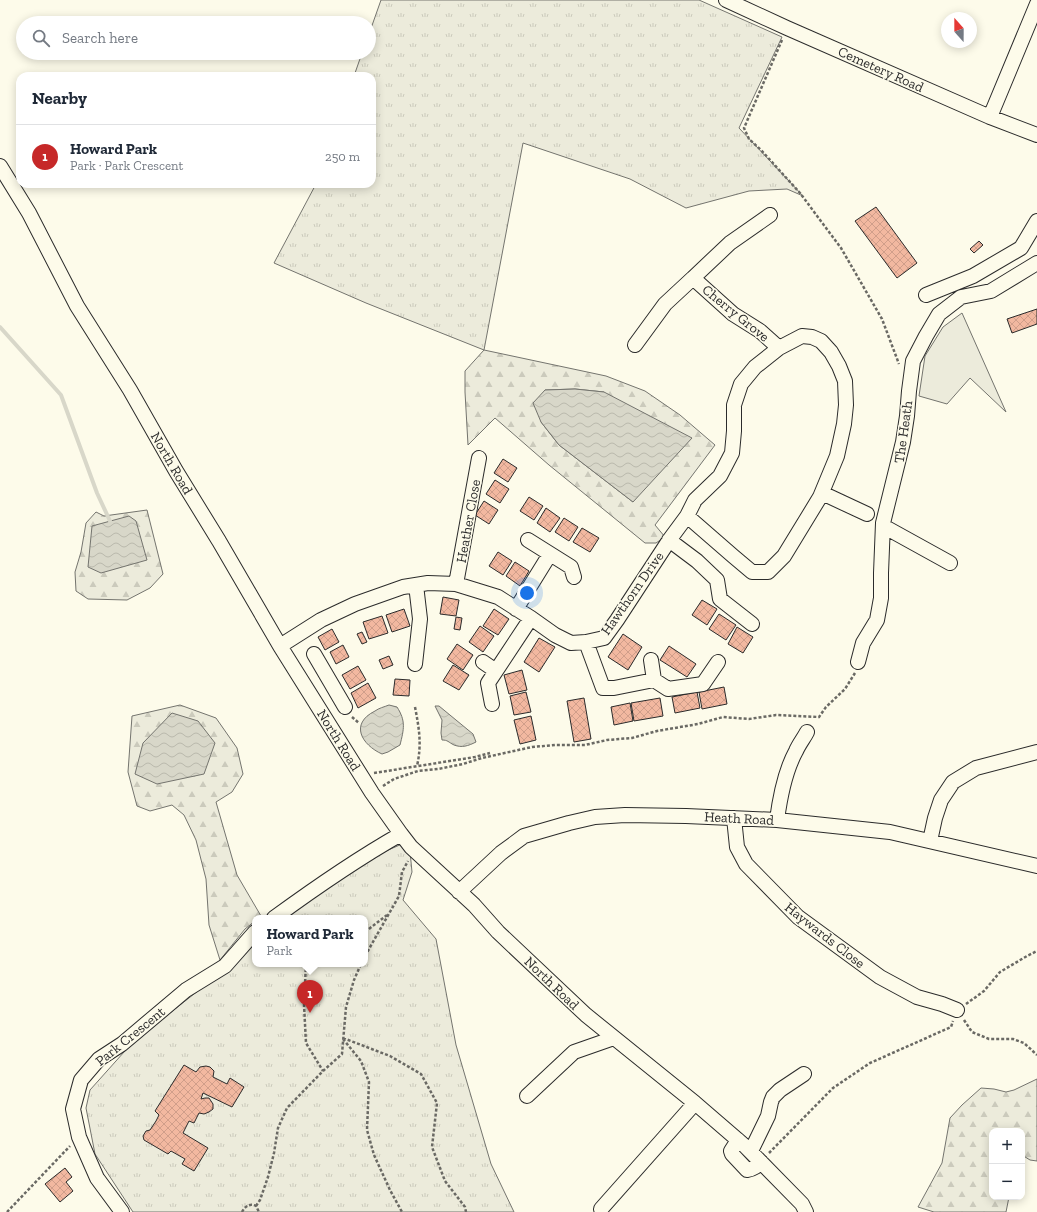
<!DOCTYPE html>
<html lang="en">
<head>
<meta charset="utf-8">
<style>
  :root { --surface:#fff; --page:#f6f6f7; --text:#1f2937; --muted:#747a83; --line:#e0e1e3; --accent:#c62828 }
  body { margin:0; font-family:"Zilla Slab",serif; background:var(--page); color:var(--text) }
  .controls { position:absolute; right:12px; bottom:12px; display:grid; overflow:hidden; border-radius:8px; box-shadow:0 2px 10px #0003 }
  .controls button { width:36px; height:36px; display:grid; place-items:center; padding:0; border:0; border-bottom:1px solid var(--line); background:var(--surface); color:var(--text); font:20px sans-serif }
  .compass { position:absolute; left:941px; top:12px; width:36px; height:36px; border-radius:50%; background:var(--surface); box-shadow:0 2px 10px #0003; rotate:339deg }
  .you { position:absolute; left:527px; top:593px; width:14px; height:14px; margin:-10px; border:3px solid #fff; border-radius:50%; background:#1a73e8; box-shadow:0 0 0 6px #1a73e833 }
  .badge { display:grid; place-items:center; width:26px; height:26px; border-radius:50%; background:var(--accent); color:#fff; font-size:13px; font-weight:700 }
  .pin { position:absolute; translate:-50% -33px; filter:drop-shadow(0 1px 2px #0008) }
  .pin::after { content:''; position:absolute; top:21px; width:14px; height:12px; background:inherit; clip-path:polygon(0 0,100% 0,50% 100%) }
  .popup { position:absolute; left:252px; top:915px; width:116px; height:52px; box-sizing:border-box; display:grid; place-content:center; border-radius:8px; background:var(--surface); filter:drop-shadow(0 1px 3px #0005); font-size:13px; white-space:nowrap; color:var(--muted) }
  .popup b { font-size:15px; color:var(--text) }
  .popup::after { content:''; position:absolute; left:50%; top:100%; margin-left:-8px; border:8px solid transparent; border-top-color:var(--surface) }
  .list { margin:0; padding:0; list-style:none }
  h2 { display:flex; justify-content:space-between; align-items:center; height:52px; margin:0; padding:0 16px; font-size:17px }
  h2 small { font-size:13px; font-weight:400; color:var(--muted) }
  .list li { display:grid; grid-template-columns:26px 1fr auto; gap:12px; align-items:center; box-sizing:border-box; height:64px; padding:0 16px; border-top:1px solid var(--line) }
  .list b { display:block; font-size:15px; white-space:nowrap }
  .list p { margin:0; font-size:13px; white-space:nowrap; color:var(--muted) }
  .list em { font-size:13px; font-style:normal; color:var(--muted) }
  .icon { flex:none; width:22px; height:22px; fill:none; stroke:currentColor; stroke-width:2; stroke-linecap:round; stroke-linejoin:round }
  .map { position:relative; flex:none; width:1037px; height:1212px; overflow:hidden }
  .search { position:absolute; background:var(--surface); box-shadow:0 2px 10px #0003; left:16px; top:16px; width:360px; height:44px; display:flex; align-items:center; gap:10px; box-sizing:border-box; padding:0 14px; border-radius:22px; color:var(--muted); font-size:15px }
  .panel { position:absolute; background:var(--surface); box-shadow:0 2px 10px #0003; left:16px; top:72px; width:360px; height:116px; border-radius:12px }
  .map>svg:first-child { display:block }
</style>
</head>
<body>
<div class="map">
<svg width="1037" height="1212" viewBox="0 0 1037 1212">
  <defs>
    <pattern id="forest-firs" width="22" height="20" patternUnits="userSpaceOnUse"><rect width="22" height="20" fill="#ecebdb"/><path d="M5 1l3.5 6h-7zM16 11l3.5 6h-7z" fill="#cbcabc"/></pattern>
    <pattern id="park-tufts" width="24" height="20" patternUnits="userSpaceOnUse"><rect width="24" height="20" fill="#ecebdb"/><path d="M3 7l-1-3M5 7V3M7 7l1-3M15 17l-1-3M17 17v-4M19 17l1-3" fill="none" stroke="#cbcabc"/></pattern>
    <pattern id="water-waves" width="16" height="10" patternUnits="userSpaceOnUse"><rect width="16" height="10" fill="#d8d7c9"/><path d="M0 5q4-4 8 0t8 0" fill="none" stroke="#bab9ad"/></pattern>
    <pattern id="building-cross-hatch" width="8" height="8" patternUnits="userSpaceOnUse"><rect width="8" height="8" fill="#f2b8a0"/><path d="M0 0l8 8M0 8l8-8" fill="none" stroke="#d09e8a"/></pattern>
  </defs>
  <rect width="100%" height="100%" fill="#fdfbea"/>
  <path fill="#ecebdb" stroke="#74746e" d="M962 313 1006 412 970 378 947 404 919 396 925 356 943 327Z"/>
  <path fill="url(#forest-firs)" stroke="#74746e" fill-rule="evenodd" d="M484 350 606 376 645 391 680 415 715 445 655 525 665 537 656 543H645L549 465 495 418 468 445 465 392V371ZM575 389 604 392 633 502 559 445 541 422 545 390Z
    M147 510 163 574 150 588 127 600 88 599 76 591 75 572 81 552 86 523 96 512 104 516Z
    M180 705 216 718 237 748 243 774 232 792 216 802 237 875 261 916 258 918H255V921L245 929 220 960 209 925 206 879 196 840 184 815 172 805 150 811 137 806 128 772 132 716Z
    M1037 1079V1161L1030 1160 1022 1155V1131H992V1197H1009L1006 1212H934L918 1207 942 1163 950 1118 962 1105 981 1088 994 1089 1006 1092 1014 1090Z"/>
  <path fill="url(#park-tufts)" stroke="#74746e" d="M381 0H699L782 37 739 128 803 196 787 189 749 191 686 208 630 179 523 143 484 350 366 303 274 263 316 184H372V76H354L362 53H369V34Z
    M409 841 412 872 403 900 436 939 456 1045 491 1164 514 1212H133L95 1154 86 1108 90 1090 133 1042 208 983 255 942V964H365V918H282L365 860Z"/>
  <path fill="url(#water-waves)" stroke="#74746e" d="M575 389 604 392 692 438 633 502 559 445 541 422 533 403 545 390Z
    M129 516 136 521 147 560 101 573 88 567 92 526Z
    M389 705 397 707C406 721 404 729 400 745L388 752 382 754C362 745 349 724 375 711 379 708 384 707 389 705Z
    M435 706H439L473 734 476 742C468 746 462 748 454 745 448 742 448 740 442 740L441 733 442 720Z
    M172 713 198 721 215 743 204 774 157 784 135 774 143 743Z"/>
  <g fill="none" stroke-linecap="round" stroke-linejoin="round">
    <path stroke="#d8d7c9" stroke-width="4" d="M0 327 61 395 97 493 110 521"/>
  </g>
  <path fill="url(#building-cross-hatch)" stroke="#2b2b2b" d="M876 207 917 263 897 278 855 221Z
    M979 241 983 245 974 253 970 249Z
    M1037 309V324L1012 333 1007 319Z
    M503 459 517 468 508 482 494 473Z
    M495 480 509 489 500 503 486 494Z
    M529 497 543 506 534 520 520 511Z
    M484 501 498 510 489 524 475 515Z
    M546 508 560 518 550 532 537 523Z
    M564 518 578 527 569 541 555 532Z
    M582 528 599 538 590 552 573 542Z
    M498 552 512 561 503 575 489 566Z
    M515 562 529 571 520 586 506 576Z
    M443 597 459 600 456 616 440 614Z
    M702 600 717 609 707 625 692 615Z
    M404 609 410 626 392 632 386 615Z
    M494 609 509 619 498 635 483 626Z
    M719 614 736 625 726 640 709 629Z
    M382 616 388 633 369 639 363 622Z
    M456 617 462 618 460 630 454 629Z
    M480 626 494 636 483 652 469 642Z
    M737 627 753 637 743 653 728 644Z
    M332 629 339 642 325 650 318 637Z
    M362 632 367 642 362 644 357 634Z
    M623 634 642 647 628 670 608 657Z
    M539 638 555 647 539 672 524 662Z
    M457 644 473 655 463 670 447 659Z
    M343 645 349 657 336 664 330 652Z
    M669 646 696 664 687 677 660 660Z
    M389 656 393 665 383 669 379 660Z
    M453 665 469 675 459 690 443 681Z
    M358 666 366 680 350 689 342 675Z
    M522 670 527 690 509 694 504 675Z
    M395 679 410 680 409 696 393 695Z
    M368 683 376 698 358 708 351 693Z
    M724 687 727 704 702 709 699 692Z
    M526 692 531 712 514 715 510 696Z
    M697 692 700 708 675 713 672 697Z
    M584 698 591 739 574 742 567 701Z
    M660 698 663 716 634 721 631 703Z
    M630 703 633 721 614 725 611 707Z
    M531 716 536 740 520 744 514 720Z
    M184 1065 196 1072 200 1067 206 1066 210 1067 214 1071 213 1077 227 1084 230 1078 244 1087 232 1107 203 1093 201 1099 205 1098H209L213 1104V1109L209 1112 204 1114 199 1113 194 1123 189 1121 183 1133 208 1148 194 1171 182 1164 185 1159 171 1151 168 1154 144 1140 143 1136 146 1131 150 1130 156 1121 159 1115 155 1111Z
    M65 1168 72 1177 66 1182 73 1191 60 1202 45 1184Z"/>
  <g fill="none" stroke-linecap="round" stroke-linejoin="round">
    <defs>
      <path id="minor" d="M726 0 787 28 990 117 1037 135
        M990 117 1037 4
        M0 166 29 213 77 306 130 390 176 471 219 541 280 646 372 793 401 834 411 847 474 905 498 932 586 1015 695 1103 746 1147 802 1204 806 1212
        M693 278 730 243 770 215
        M926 295 973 276 1021 248 1037 221
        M635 345 665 304 693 278 733 314 760 331 779 348
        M822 493 867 514
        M883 526 950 563
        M528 540 571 567 574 577
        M669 540 697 561 717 580 720 599 752 624
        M456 584 479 458
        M516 609 550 554
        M586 642 603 688H614L654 680 668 689 703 684 718 662
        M280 646 321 620 355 604 403 587 428 583 456 584 498 597 531 618 555 635 571 643 586 642 604 638 617 620 670 539 687 516 695 500 720 476 732 453 734 431V405L741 384 755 367 779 348 802 336 812 337 821 341 831 352 839 366 845 381 846 405 844 424 837 456 820 497 784 556 768 572H752L733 556 687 516
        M314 654 345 707
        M651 660 654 680
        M483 662 496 671
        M858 662 863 643 877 620 881 598V573L883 523 903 442 907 416 909 391 913 361 926 336 939 314 961 297 991 291 1037 263
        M415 664 420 619 416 585
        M492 704 488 683 531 618
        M734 818 737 847 746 864 798 917 880 977 917 997 942 1004 957 1010
        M777 820C780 797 785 771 796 751 799 744 804 738 807 732
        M930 841 935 818 941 800 953 782 976 768 1037 752
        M459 892 501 853 524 836 569 823 595 817 625 815 686 816 777 820 890 832 1037 866
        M274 918C315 888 357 859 401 834
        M527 1096 574 1052 614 1038
        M738 1140 731 1151 732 1154 747 1170C754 1169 757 1166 761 1162
        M751 1151 768 1116 771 1102 773 1097 780 1090 804 1074
        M601 1209 695 1103
        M122 1212 97 1178 79 1137 73 1109 81 1080 99 1059 122 1044 186 990 225 966 255 932"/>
    </defs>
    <use href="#minor" stroke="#2b2b2b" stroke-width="16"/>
    <path stroke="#6a6964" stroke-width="2.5" stroke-dasharray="3 2" stroke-linecap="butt" d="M782 40 744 128 749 139 761 150 800 193 841 248 882 319 899 364
      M415 707C419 728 422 744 417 766
      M352 717 359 723
      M374 773 475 757 490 753
      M383 786 394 779 418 771 438 769 463 764 482 758 532 747 555 745H585L607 740 632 738 657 731 698 724 723 717 749 719 776 715 819 717 826 707 845 689 855 673
      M365 932 387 915
      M365 956 399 896 402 872 408 861
      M306 964 304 1005 306 1043 323 1071
      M966 1004 984 991 1000 972 1027 956 1037 951
      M964 1020 972 1032 989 1039H1013L1024 1043 1037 1055
      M343 1038 390 1056 421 1074 437 1103 432 1147 445 1181 465 1207 466 1212
      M343 1039 361 1061 369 1082 367 1130 374 1155 390 1190 402 1212
      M769 1153 833 1088 870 1063 951 1027 953 1021
      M256 1206 260 1200 268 1177 274 1153 278 1128 287 1108 323 1071 342 1054 346 1007 354 980 361 964
      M7 1212 70 1146
      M242 1212C245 1206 250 1203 256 1206L259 1212"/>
    <use href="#minor" stroke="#fdfbea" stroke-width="14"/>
  </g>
  <g text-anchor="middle" stroke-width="3" stroke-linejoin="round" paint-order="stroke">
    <g font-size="14" fill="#2b2b2b" stroke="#fdfbea">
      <text transform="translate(881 69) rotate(24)" y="5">Cemetery Road</text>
      <text transform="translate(736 313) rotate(39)" y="5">Cherry Grove</text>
      <text transform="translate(903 432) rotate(-82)" y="5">The Heath</text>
      <text transform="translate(172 463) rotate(60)" y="5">North Road</text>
      <text transform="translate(468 521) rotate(-80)" y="5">Heather Close</text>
      <text transform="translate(632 593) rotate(-55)" y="5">Hawthorn Drive</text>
      <text transform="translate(339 740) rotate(58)" y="5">North Road</text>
      <text transform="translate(739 818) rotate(3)" y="5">Heath Road</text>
      <text transform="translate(825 935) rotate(38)" y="5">Haywards Close</text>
      <text transform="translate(552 983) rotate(44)" y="5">North Road</text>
      <text transform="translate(130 1036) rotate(-39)" y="5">Park Crescent</text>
    </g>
  </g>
</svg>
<div class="controls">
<button>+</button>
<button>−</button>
</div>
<svg class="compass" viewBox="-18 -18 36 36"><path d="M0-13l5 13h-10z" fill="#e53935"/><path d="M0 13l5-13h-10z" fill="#747a83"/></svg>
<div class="you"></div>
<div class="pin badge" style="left:310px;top:1013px">1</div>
<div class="popup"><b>Howard Park</b>Park</div>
<div class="search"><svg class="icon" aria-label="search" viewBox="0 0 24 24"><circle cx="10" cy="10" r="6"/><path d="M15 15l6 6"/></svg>Search here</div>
<section class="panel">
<h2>Nearby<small></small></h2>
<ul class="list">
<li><span class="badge">1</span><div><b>Howard Park</b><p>Park · Park Crescent</p></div><em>250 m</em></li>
</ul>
</section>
</div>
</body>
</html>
